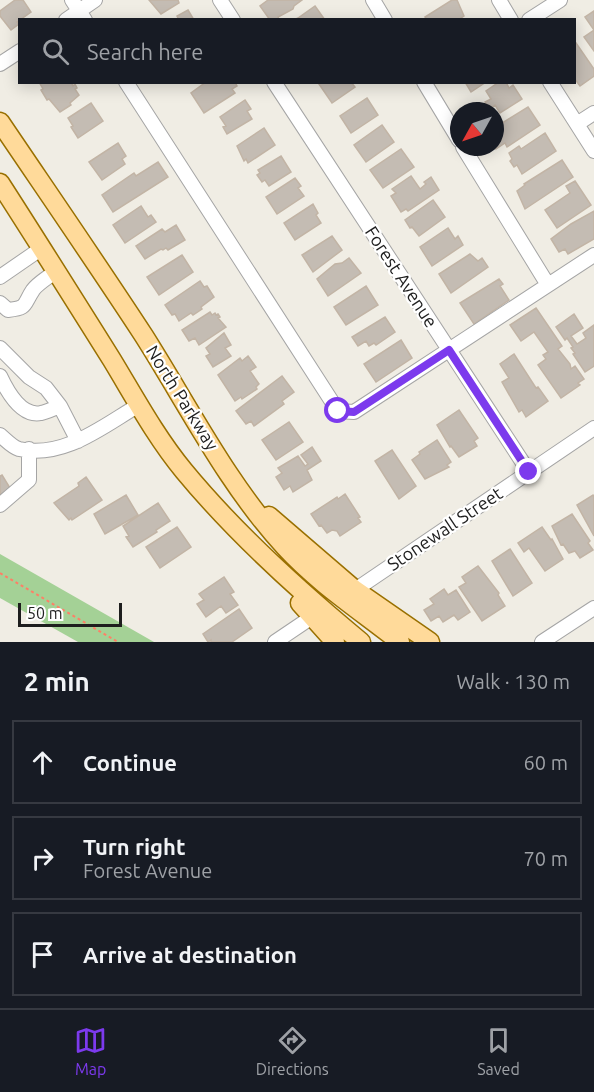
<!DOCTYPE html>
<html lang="en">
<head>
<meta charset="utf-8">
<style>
  :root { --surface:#171b24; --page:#20242c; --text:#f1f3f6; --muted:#9ea1a6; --line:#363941; --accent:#7c3aed }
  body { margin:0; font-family:Ubuntu,sans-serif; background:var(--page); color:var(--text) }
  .compass { position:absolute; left:450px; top:102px; width:54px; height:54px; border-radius:50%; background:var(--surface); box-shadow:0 3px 15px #0003; rotate:230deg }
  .scale { position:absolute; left:18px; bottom:15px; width:104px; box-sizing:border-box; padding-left:6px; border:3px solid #1e1e1e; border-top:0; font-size:16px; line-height:21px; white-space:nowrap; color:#1e1e1e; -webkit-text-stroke:4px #fff; paint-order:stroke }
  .stop { position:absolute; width:18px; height:18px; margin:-14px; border:4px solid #7c3aed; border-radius:50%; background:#fff }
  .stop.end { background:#7c3aed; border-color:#fff; box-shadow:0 2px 6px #0008 }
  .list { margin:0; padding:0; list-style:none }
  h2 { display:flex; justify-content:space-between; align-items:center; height:78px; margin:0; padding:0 24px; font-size:26px }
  h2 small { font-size:20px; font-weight:400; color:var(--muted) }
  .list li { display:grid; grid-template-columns:39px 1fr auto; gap:18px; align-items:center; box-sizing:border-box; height:84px; margin:0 12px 12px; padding:0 12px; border:2px solid var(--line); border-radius:0px }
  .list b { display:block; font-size:22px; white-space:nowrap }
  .list p { margin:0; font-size:20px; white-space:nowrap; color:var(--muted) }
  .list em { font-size:20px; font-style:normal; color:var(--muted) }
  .icon { flex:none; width:33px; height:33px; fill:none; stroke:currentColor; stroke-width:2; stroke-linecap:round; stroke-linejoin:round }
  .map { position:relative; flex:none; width:594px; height:642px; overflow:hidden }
  .search { position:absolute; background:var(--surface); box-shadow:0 3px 15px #0003; left:18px; right:18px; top:18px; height:66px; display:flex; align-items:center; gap:15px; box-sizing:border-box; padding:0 21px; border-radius:0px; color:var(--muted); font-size:22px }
  .sheet { height:366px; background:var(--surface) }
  nav { display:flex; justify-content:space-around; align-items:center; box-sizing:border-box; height:84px; border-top:2px solid var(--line); background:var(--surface); font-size:16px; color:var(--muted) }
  nav a { display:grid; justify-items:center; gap:3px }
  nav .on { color:var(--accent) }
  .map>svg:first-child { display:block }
</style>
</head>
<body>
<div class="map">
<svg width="594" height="642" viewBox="0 0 594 642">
  <rect width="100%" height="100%" fill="#f0ede4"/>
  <path fill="#a4d196" d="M0 554 154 642H78L0 598Z"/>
  <path fill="#c4bcb3" stroke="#c2b4a5" stroke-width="1.5" d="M15 0H23L31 12 20 20 17 22 19 24 11 30 0 16V11Z
    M149 0H178L179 3 161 14Z
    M268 0H302L294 6 293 9 278 17 279 20H270L260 6Z
    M452 0H457L464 16 458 20H427L425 17Z
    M315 6 325 20H294L298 18Z
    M188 10 194 20H179L177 16Z
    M594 11V51L584 37 594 30 585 17Z
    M576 43 594 69V76L580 86 574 78V44Z
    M39 82H71L73 86 75 84 77 88 75 89 79 95 70 103 71 105 60 112 49 99 47 100 41 90 43 89Z
    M206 82H235L237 86 232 89 235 93 204 113 191 93Z
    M321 82H351L355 87 332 103 319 84Z
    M465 82H486L471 92Z
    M499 82H506L509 88 513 85 522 99 500 113 495 105 490 109 485 102 491 99 486 91Z
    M367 98 378 115 351 133 340 116Z
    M245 100 251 109 247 111 252 119 227 134 223 127 226 126 220 117Z
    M91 103 103 121 78 138 71 127 73 126 68 118Z
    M528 107 540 125 507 147 505 143 496 149 495 134 502 128 499 125Z
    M382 125 394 142 366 162 354 145Z
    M264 128 275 145 248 163 246 159 244 161 237 146Z
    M545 133 556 151 522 174 517 165 514 167 510 161 512 159 509 153 519 146 521 149Z
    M118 143 126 156 122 159 125 164 102 180 89 162Z
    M401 149 414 167 383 188 370 170Z
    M281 156 291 172 269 186 265 180 262 182 257 175 260 173 258 170Z
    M562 160 573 177 525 209 517 191 525 185 524 184Z
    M158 162 168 177 113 212 102 195 134 173 136 176Z
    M411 176 420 189 426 184 424 182 431 177 439 190 408 211 406 209 401 212 391 196 396 193 392 189Z
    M295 178 301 186 298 188 304 196 277 214 266 197Z
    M575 181 591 205 557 228 545 210 570 193 566 186Z
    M433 200 445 217 419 236 412 227 410 228 405 220Z
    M313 204 318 213 316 215 321 223 295 240 284 223Z
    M141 206 148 217 151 215 156 222 125 243 113 225Z
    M594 211V239L568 254 565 249 559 252 551 239 571 224Z
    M176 225 185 240 168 250 166 248 163 250 161 249 145 259 136 246 162 229 165 232Z
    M448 228 455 239 458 236 463 245 432 266 420 247Z
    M332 236 342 250 313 272 302 255Z
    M470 254 478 261 482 258 488 267 451 293 439 274Z
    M182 255 193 272 159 295 147 277Z
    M349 258 361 273 328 296 317 279 335 264 342 263Z
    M499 279 503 284 500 286 509 300 474 324 460 303Z
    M200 281 204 287 207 286 214 297 201 307 202 309 193 315 191 313 179 321 175 314 172 315 165 305Z
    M366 286 378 305 346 325 334 307Z
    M536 308 562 346 558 349 570 364 571 369 575 366 584 379 578 383 580 385 561 398 538 365 546 359 543 355 548 352 534 332 521 341 510 325Z
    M210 312 212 315 215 313 216 315 218 314 220 317 218 318 226 327 199 345 195 338 189 341 182 330Z
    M574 314 583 328 571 336 577 344 586 338 583 333 594 325V366L585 372 573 354 575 353 571 348 573 347 567 338 565 340 556 327Z
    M385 317 395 332 376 345 374 343 369 346 366 341 358 346 352 337Z
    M224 333 231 345 225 348 231 356 213 367 206 356 210 354 206 348Z
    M401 340 412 358 376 382 364 364Z
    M514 354 536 388 538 387 548 401 526 417 522 410 519 412 502 382 509 378 500 364Z
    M248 356 256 367 250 371 259 384 256 387 257 389 242 399 241 397 235 401 218 375 240 358 242 361Z
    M282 376 294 392 282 401 284 404 254 426 251 421 246 424 236 411Z
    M459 410 478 438 474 441 477 446 459 457 451 446 450 447 437 425Z
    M289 422 303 442 276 460 262 440Z
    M437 440 451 462 447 465 449 467 425 479 412 460 420 454 419 452Z
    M312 447 321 461 307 470 312 480 293 492 290 486 284 490 276 477 282 473 278 468 298 456 305 466 308 464 301 455Z
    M392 450 416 486 399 499 375 461Z
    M2 475 10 488 0 495V476Z
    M86 477 102 500 72 520 71 518 69 520 54 503 79 486 78 483Z
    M345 494 360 517 358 518 361 522 340 536 337 531 332 530 327 533 321 525 319 526 311 514 337 497 338 499Z
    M126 495 138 515 105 534 94 514Z
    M593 495 594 497V536L577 505Z
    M158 503 170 521 156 530 157 532 133 547 126 537 129 536 123 526Z
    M572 514 590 541 588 543 593 550 580 558 575 551 569 553 563 544 561 545 552 526Z
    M177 527 191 547 160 568 146 547Z
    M542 527 551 540 552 539 563 559 545 571 529 548 524 552 518 543Z
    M510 549 532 583 513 596 492 561Z
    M478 566 499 593 498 595 505 606 482 621 459 587 466 583 462 577Z
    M224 577 234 592 230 594 238 605 226 613 221 606 206 617 197 604 204 600 199 594Z
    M444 589 448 595 456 590 470 612 458 620 454 615 443 622 439 616 431 621 424 610 434 604 430 599Z
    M239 609 252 628 232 642H211V640L208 642 203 634Z"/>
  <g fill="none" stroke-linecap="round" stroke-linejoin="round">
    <defs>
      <path id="minor" d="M72 0 85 20
        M220 0 233 20
        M373 0 385 20
        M499 0 511 20
        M66 20 95 0
        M529 20 560 0
        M0 64 20 51
        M126 82 338 411 354 412 594 255
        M274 82 529 472
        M424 82 459 140
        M550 82 594 151
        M577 124 594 113
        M463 147 548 285
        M0 277 42 248
        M0 303 8 310C28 308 23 305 33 290 38 283 49 277 56 271
        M0 348 29 377 46 388 60 406C54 408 47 412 41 413 21 417 7 391 0 376
        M60 406 78 441
        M0 435C5 439 12 447 19 449 64 459 103 426 139 405
        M0 505 29 480V449
        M355 590 594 428
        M275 642 312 617
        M542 642 594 608"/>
      <path id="major" d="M0 122C48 193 97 264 144 336 189 407 228 485 285 547 319 584 361 611 400 642
        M0 183C38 242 75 301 112 360 135 398 156 437 184 471 236 534 298 590 361 642
        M269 516 355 590 430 642
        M300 603 335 642"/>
    </defs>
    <use href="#minor" stroke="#a5a5a5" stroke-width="16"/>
    <use href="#major" stroke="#997000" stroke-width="21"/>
    <path stroke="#ff7f66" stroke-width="2" stroke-dasharray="3 3" stroke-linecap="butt" d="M0 573 118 642"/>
    <use href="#minor" stroke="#fff" stroke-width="14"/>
    <use href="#major" stroke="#ffda9a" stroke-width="18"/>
  </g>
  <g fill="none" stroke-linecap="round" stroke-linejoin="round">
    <path stroke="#7c3aed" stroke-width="8" d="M338 411 354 412 449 350 529 472"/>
  </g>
  <g text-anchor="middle" stroke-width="4.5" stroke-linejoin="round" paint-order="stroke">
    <g font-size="18" fill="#1e1e1e" stroke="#fff">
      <text transform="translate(401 277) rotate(57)" y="6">Forest Avenue</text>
      <text transform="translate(182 398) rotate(58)" y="6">North Parkway</text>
      <text transform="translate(445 529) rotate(-34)" y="6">Stonewall Street</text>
    </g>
  </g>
</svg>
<svg class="compass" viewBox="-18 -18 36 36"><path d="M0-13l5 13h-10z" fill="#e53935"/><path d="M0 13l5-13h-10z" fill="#9ea1a6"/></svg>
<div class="scale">50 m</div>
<div class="stop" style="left:338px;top:411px"></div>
<div class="stop end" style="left:529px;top:472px"></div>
<div class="search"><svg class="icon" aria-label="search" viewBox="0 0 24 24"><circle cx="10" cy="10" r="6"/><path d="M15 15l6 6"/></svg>Search here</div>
</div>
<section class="sheet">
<h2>2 min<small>Walk · 130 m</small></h2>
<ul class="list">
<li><svg class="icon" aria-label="ahead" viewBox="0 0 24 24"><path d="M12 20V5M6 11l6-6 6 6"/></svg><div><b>Continue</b></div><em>60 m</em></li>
<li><svg class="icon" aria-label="right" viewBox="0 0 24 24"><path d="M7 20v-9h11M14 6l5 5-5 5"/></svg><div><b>Turn right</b><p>Forest Avenue</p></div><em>70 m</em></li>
<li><svg class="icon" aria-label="arrive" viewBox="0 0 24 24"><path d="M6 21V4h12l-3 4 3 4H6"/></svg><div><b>Arrive at destination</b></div></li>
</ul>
</section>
<nav>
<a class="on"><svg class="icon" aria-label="map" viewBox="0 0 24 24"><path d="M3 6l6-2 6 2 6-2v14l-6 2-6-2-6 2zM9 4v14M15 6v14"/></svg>Map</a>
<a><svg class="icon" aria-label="directions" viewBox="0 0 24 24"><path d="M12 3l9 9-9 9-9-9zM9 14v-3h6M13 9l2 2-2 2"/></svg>Directions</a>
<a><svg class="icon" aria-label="saved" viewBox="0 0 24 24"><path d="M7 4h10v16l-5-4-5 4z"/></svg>Saved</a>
</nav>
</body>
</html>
